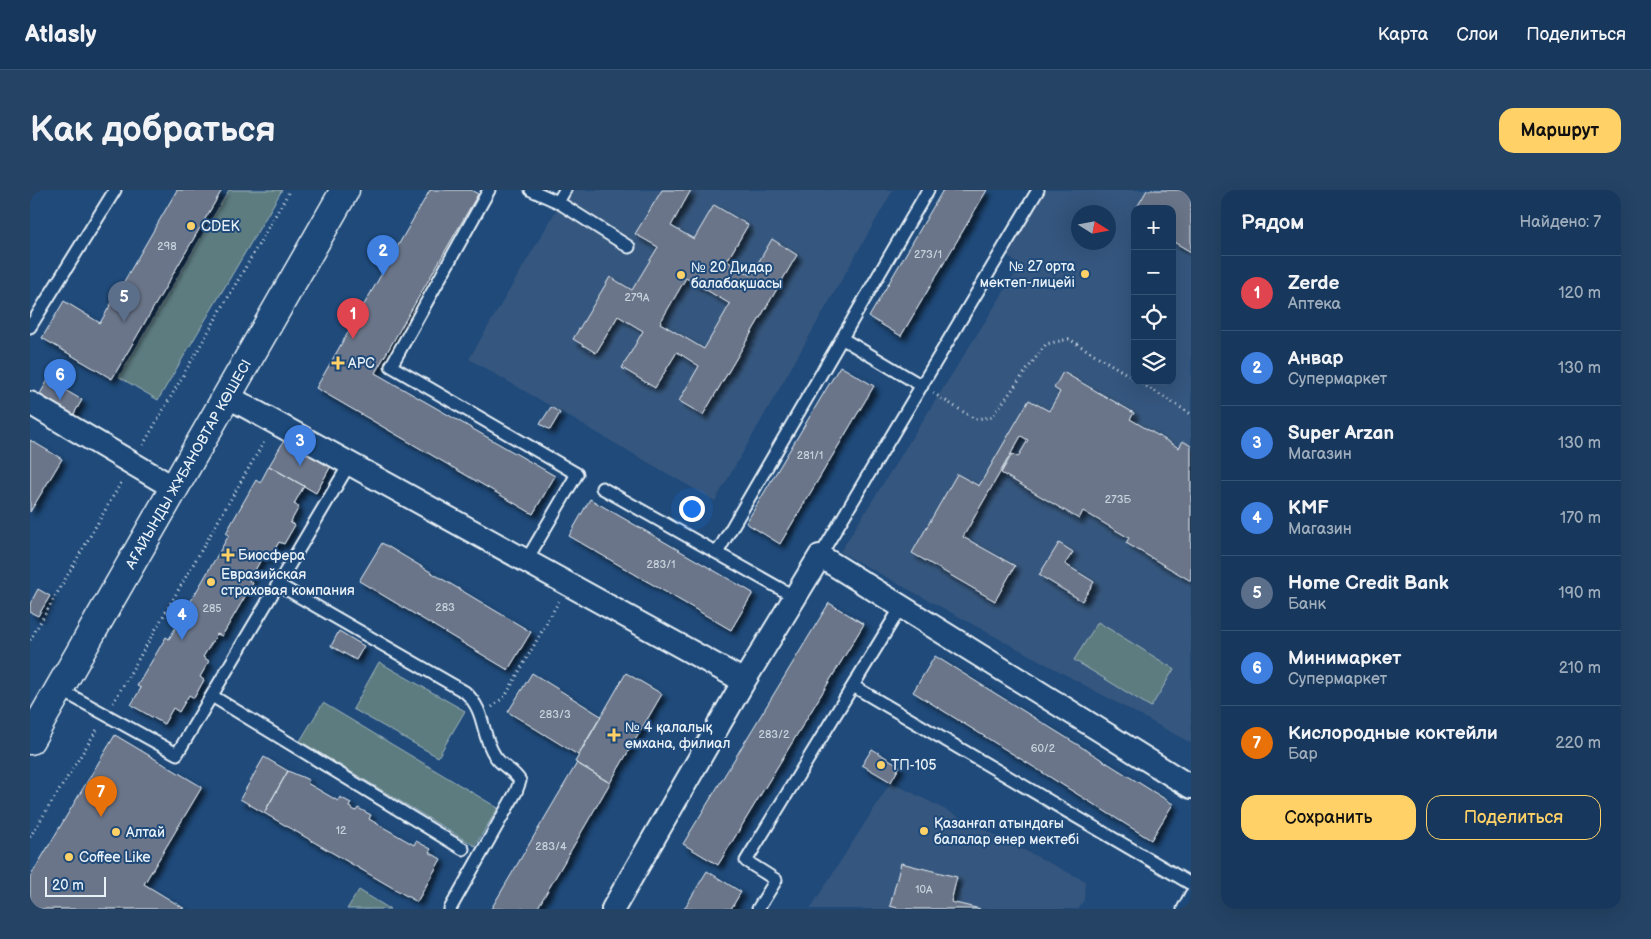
<!DOCTYPE html>
<html lang="ru">
<head>
<meta charset="utf-8">
<style>
  :root { --surface:#17385c; --page:#244365; --text:#f1f3f6; --muted:#9eacbb; --line:#365272; --accent:#ffd166 }
  body { margin:0; font-family:"Balsamiq Sans",sans-serif; background:var(--page); color:var(--text) }
  .controls { position:absolute; right:15px; top:15px; display:grid; overflow:hidden; border-radius:10px; box-shadow:0 5px 20px #0002 }
  .controls button { width:45px; height:45px; display:grid; place-items:center; padding:0; border:0; border-bottom:1px solid var(--line); background:var(--surface); color:var(--text); font:25px sans-serif }
  .compass { position:absolute; left:1041px; top:15px; width:45px; height:45px; border-radius:50%; background:var(--surface); box-shadow:0 5px 20px #0002; rotate:101deg }
  .scale { position:absolute; left:15px; bottom:12px; width:61px; box-sizing:border-box; padding-left:5px; border:2px solid #e8f1f8; border-top:0; font-size:14px; line-height:18px; white-space:nowrap; color:#e8f1f8; -webkit-text-stroke:4px #1f4a7a; paint-order:stroke }
  .you { position:absolute; left:661px; top:318px; width:18px; height:18px; margin:-12px; border:4px solid #fff; border-radius:50%; background:#1a73e8; box-shadow:0 0 0 8px #1a73e833 }
  .badge { display:grid; place-items:center; width:32px; height:32px; border-radius:50%; background:var(--accent); color:#fff; font-size:16px; font-weight:700 }
  .pin { position:absolute; translate:-50% -41px; filter:drop-shadow(0 1px 2px #0008) }
  .pin::after { content:''; position:absolute; top:26px; width:18px; height:15px; background:inherit; clip-path:polygon(0 0,100% 0,50% 100%) }
  .list { margin:0; padding:0; list-style:none }
  h2 { display:flex; justify-content:space-between; align-items:center; height:65px; margin:0; padding:0 20px; font-size:21px }
  h2 small { font-size:16px; font-weight:400; color:var(--muted) }
  .list li { display:grid; grid-template-columns:32px 1fr auto; gap:15px; align-items:center; box-sizing:border-box; height:75px; padding:0 20px; border-top:1px solid var(--line) }
  .list b { display:block; font-size:19px; white-space:nowrap }
  .list p { margin:0; font-size:16px; white-space:nowrap; color:var(--muted) }
  .list em { font-size:16px; font-style:normal; color:var(--muted) }
  .actions { display:flex; gap:10px; padding:15px 20px }
  .actions a { flex:1; padding:11px 0; border:1px solid var(--accent); border-radius:15px; text-align:center; font-size:18px; color:var(--accent) }
  .actions .main { background:var(--accent); color:#111 }
  .icon { flex:none; width:28px; height:28px; fill:none; stroke:currentColor; stroke-width:2; stroke-linecap:round; stroke-linejoin:round }
  .map { position:relative; flex:none; width:1161px; height:719px; overflow:hidden; border-radius:15px }
  header { display:flex; align-items:center; gap:30px; box-sizing:border-box; height:70px; padding:0 25px; background:var(--surface); border-bottom:1px solid var(--line) }
  header strong { font-size:24px }
  nav { display:flex; gap:28px; margin-inline-start:auto; font-size:18px }
  .intro { display:flex; align-items:center; justify-content:space-between; box-sizing:border-box; height:120px; padding:0 30px }
  h1 { margin:0; font-size:35px }
  .button { padding:12px 22px; border-radius:15px; background:var(--accent); color:#111; font-size:18px; font-weight:700 }
  main { display:flex; gap:30px; padding:0 30px }
  aside { flex:1; background:var(--surface); border-radius:15px; box-shadow:0 5px 20px #0002 }
  .map>svg:first-child { display:block }
</style>
</head>
<body>
<header>
<strong>Atlasly</strong>
<nav><a>Карта</a><a>Слои</a><a>Поделиться</a></nav>
</header>
<div class="intro"><h1>Как добраться</h1><a class="button">Маршрут</a></div>
<main>
<div class="map">
<svg width="1161" height="719" viewBox="0 0 1161 719">
  <defs>
    <filter id="shadow"><feDropShadow dx="4.5" dy="4.5" stdDeviation="2.5" flood-color="#0009"/></filter>
  </defs>
  <rect width="100%" height="100%" fill="#1f4a7a"/>
  <filter id="ink" filterUnits="userSpaceOnUse"><feTurbulence type="fractalNoise" baseFrequency=".02" numOctaves="2"/><feDisplacementMap in="SourceGraphic" scale="10" xChannelSelector="R" yChannelSelector="G"/><feConvolveMatrix kernelMatrix="1 2 1 2 8 2 1 2 1" color-interpolation-filters="sRGB"/></filter>
  <g filter="url(#ink)">
    <path fill="#36577e" fill-rule="evenodd" d="M538 0H863L685 311 439 169Z
      M999 0H1161V553L810 362 990 76 966 56ZM1105 19H1142V191H1105ZM1048 22H1078V52H1048Z
      M861 592 1055 691 1054 710 1048 719H780Z"/>
    <path fill="#5c7b80" stroke="#a2b6bc" d="M199 0H252L128 210 89 187Z
      M1068 432 1144 479 1121 517 1044 470Z
      M349 472 435 521 408 567 323 519Z
      M293 513 468 618 445 656 270 551Z
      M329 700 360 719H317Z"/>
    <path fill="#6a7489" stroke="#e8f1f8" fill-rule="evenodd" filter="url(#shadow)" d="M147 0H192L82 189 12 148 34 111 70 133Z
      M400 0H441L448 4 345 183 525 286 503 324 286 198Z
      M632 0H661L641 36 664 49 684 15 718 35 697 71 721 85 742 49 767 65 673 225 649 211 669 176 647 162 625 198 592 178 613 141 588 126 566 163 543 149 580 87 602 100 628 57 605 44ZM656 88 700 114 674 159 630 133Z
      M913 0H957L871 146 839 127Z
      M1117 0H1161V62L1142 51V19H1106Z
      M810 176 844 196 750 354 716 333Z
      M1033 182 1104 223 1100 229 1149 258 1153 251 1161 256V391L1096 353 1099 348 1053 321 1049 329 971 283 982 264 988 267 998 250 991 246 933 347 985 376 965 411 882 363 927 284 949 296 999 210 1019 221 1030 202 1024 198Z
      M18 190 52 210 41 229 7 209Z
      M521 217 530 223 520 240 510 234Z
      M255 249 301 276 286 303 239 276Z
      M0 250 32 269 0 322Z
      M239 276 274 296 264 314 269 317 260 333 265 335 254 354 249 352 239 370 233 366 219 391 223 393 192 446 187 444 173 467 179 471 170 487 174 490 164 508 159 505 149 522 143 518 134 534 101 515 111 498 107 496 136 447 139 449 199 345 196 343 226 290 230 293Z
      M560 309 723 403 701 440 539 346Z
      M352 353 501 442 478 480 329 391Z
      M1029 353 1043 362 1035 374 1064 392 1052 411 1009 385Z
      M8 399 20 406 8 426 0 422V414Z
      M799 413 834 434 688 675 653 654Z
      M309 441 334 456 326 470 301 456Z
      M905 466 1143 614 1121 650 883 502Z
      M502 483 571 526 548 565 478 522Z
      M596 483 632 504 580 593 545 572Z
      M85 545 172 597 114 694 155 719H6L0 716V687Z
      M842 559 870 576 861 592 832 575Z
      M234 567 258 581 234 623 210 609Z
      M547 573 580 593 507 719H461Z
      M258 581 279 590 277 593 308 611 310 607 321 613 319 617 326 621 328 618 341 625 339 629 384 655 386 651 401 659 399 662 411 669 387 712 234 623Z
      M871 673 927 687 921 712 950 719H871L860 716Z
      M677 681 711 702 701 719H654Z"/>
    <g fill="none" stroke-linecap="round" stroke-linejoin="round">
      <defs>
        <path id="service" d="M459 0 361 176 547 284 496 371
          M501 0 528 12 599 57
          M528 12 535 0
          M0 137 85 0
          M813 149 892 196
          M572 298 765 407
          M687 363 898 0
          M790 366 1008 0
          M249 395 435 502C457 522 450 544 465 566 472 577 484 580 490 591L486 602 420 719
          M823 496 1161 694
          M29 499 147 564 320 273
          M182 506 433 659
          M728 719 746 690 716 671 871 417
          M1153 719 1161 704"/>
        <path id="minor" d="M197 206 714 491
          M0 213 144 298
          M583 719 714 491 790 366 1161 597"/>
        <g id="tertiary">
          <path id="s1" d="M0 550 315 0"/>
        </g>
      </defs>
      <use href="#service" stroke="#e8f1f8" stroke-width="15"/>
      <use href="#minor" stroke="#e8f1f8" stroke-width="26"/>
      <use href="#tertiary" stroke="#e8f1f8" stroke-width="31"/>
      <path stroke="#e8f1f8" stroke-width="3" stroke-dasharray="1 4" stroke-linecap="butt" d="M1108 191 1161 224
        M903 203 945 229 962 227 1016 154 1039 149 1105 189
        M113 255 260 0
        M0 450 92 291
        M83 513 235 250
        M462 517 476 505 529 411
        M0 647 68 538"/>
      <use href="#service" stroke="#1f4a7a" stroke-width="11"/>
      <use href="#minor" stroke="#1f4a7a" stroke-width="22"/>
      <use href="#tertiary" stroke="#1f4a7a" stroke-width="28"/>
    </g>
  </g>
  <g fill="#ffd166" stroke="#1f4a7a" stroke-width="2">
    <circle cx="161" cy="36" r="5"/>
    <circle cx="1055" cy="84" r="5"/>
    <circle cx="651" cy="85" r="5"/>
    <path d="M305.5 165.5h5v5h5v5h-5v5h-5v-5h-5v-5h5z"/>
    <path d="M195.5 357.5h5v5h5v5h-5v5h-5v-5h-5v-5h5z"/>
    <circle cx="181" cy="392" r="5"/>
    <path d="M581.5 537.5h5v5h5v5h-5v5h-5v-5h-5v-5h5z"/>
    <circle cx="851" cy="575" r="5"/>
    <circle cx="894" cy="641" r="5"/>
    <circle cx="86" cy="642" r="5"/>
    <circle cx="39" cy="667" r="5"/>
  </g>
  <g text-anchor="middle" stroke-width="4" stroke-linejoin="round" paint-order="stroke">
    <g font-size="11" fill="#c8d2dc">
      <text x="137" y="60">298</text>
      <text x="898" y="68">273/1</text>
      <text x="607" y="111">279А</text>
      <text x="780" y="269">281/1</text>
      <text x="1088" y="313">273Б</text>
      <text x="631" y="378">283/1</text>
      <text x="415" y="421">283</text>
      <text x="182" y="422">285</text>
      <text x="525" y="528">283/3</text>
      <text x="744" y="548">283/2</text>
      <text x="1013" y="562">60/2</text>
      <text x="311" y="644">12</text>
      <text x="521" y="660">283/4</text>
      <text x="894" y="703">10А</text>
    </g>
    <g font-size="14" fill="#e8f1f8" stroke="#1f4a7a" text-anchor="start">
      <text x="171" y="41">CDEK</text>
      <text x="1045" y="81" text-anchor="end">№ 27 орта<tspan x="1045" dy="16">мектеп-лицейі</tspan></text>
      <text x="661" y="82">№ 20 Дидар<tspan x="661" dy="16">балабақшасы</tspan></text>
      <text x="318" y="178">АРС</text>
      <text x="208" y="370">Биосфера</text>
      <text x="191" y="389">Евразийская<tspan x="191" dy="16">страховая компания</tspan></text>
      <text x="595" y="542">№ 4 қалалық<tspan x="595" dy="16">емхана, филиал</tspan></text>
      <text x="861" y="580">ТП-105</text>
      <text x="904" y="638">Қазанғап атындағы<tspan x="904" dy="16">балалар өнер мектебі</tspan></text>
      <text x="96" y="647">Алтай</text>
      <text x="49" y="672">Coffee Like</text>
    </g>
    <g font-size="14" fill="#e8f1f8" stroke="#1f4a7a">
      <text dy="5" stroke="none"><textPath href="#s1" startOffset="318">АҒАЙЫНДЫ ЖҰБАНОВТАР КӨШЕСІ</textPath></text>
    </g>
  </g>
</svg>
<div class="controls">
<button>+</button>
<button>−</button>
<button><svg class="icon" aria-label="locate" viewBox="0 0 24 24"><circle cx="12" cy="12" r="6"/><path d="M12 2v4M12 18v4M2 12h4M18 12h4"/></svg></button>
<button><svg class="icon" aria-label="layers" viewBox="0 0 24 24"><path d="M12 4l9 5-9 5-9-5zM3 14l9 5 9-5"/></svg></button>
</div>
<svg class="compass" viewBox="-18 -18 36 36"><path d="M0-13l5 13h-10z" fill="#e53935"/><path d="M0 13l5-13h-10z" fill="#9eacbb"/></svg>
<div class="scale">20 m</div>
<div class="you"></div>
<div class="pin badge" style="left:323px;top:149px;background:#e0444e">1</div>
<div class="pin badge" style="left:353px;top:86px;background:#3f7fe0">2</div>
<div class="pin badge" style="left:270px;top:276px;background:#3f7fe0">3</div>
<div class="pin badge" style="left:152px;top:450px;background:#3f7fe0">4</div>
<div class="pin badge" style="left:94px;top:132px;background:#5c6f8a">5</div>
<div class="pin badge" style="left:30px;top:210px;background:#3f7fe0">6</div>
<div class="pin badge" style="left:71px;top:627px;background:#e8710a">7</div>
</div>
<aside>
<h2>Рядом<small>Найдено: 7</small></h2>
<ul class="list">
<li><span class="badge" style="background:#e0444e">1</span><div><b>Zerde</b><p>Аптека</p></div><em>120 m</em></li>
<li><span class="badge" style="background:#3f7fe0">2</span><div><b>Анвар</b><p>Супермаркет</p></div><em>130 m</em></li>
<li><span class="badge" style="background:#3f7fe0">3</span><div><b>Super Arzan</b><p>Магазин</p></div><em>130 m</em></li>
<li><span class="badge" style="background:#3f7fe0">4</span><div><b>KMF</b><p>Магазин</p></div><em>170 m</em></li>
<li><span class="badge" style="background:#5c6f8a">5</span><div><b>Home Credit Bank</b><p>Банк</p></div><em>190 m</em></li>
<li><span class="badge" style="background:#3f7fe0">6</span><div><b>Минимаркет</b><p>Супермаркет</p></div><em>210 m</em></li>
<li><span class="badge" style="background:#e8710a">7</span><div><b>Кислородные коктейли</b><p>Бар</p></div><em>220 m</em></li>
</ul>
<div class="actions"><a class="main">Сохранить</a><a>Поделиться</a></div>
</aside>
</main>
</body>
</html>
